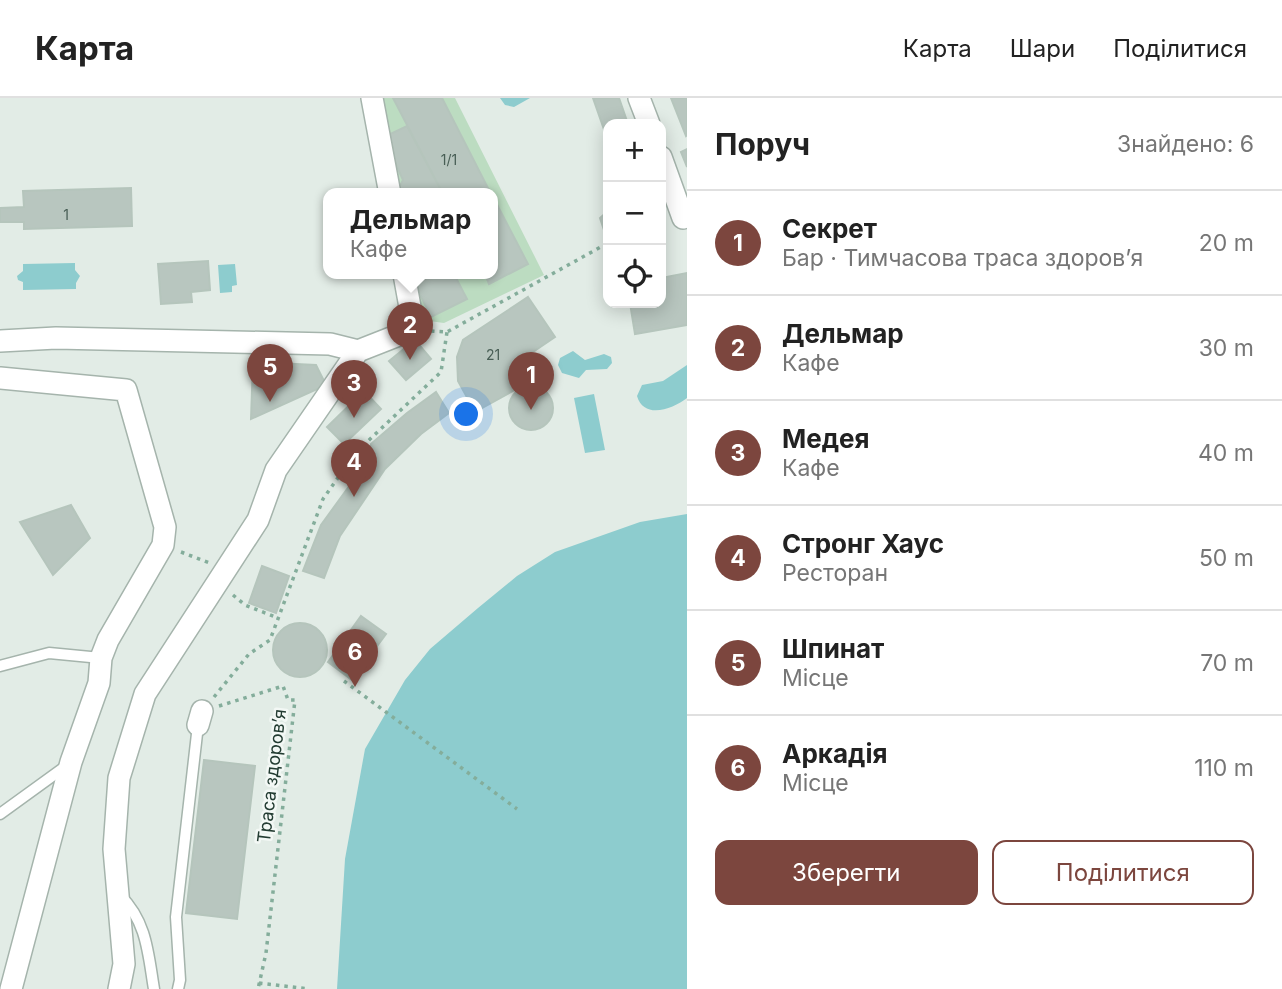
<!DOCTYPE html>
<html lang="uk">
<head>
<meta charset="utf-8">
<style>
  :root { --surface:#fff; --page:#f2f2f2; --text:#222; --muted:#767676; --line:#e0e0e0; --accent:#7c463e }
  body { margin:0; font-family:Inter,sans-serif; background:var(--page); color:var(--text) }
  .controls { position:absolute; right:21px; top:21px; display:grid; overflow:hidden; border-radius:14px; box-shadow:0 4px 18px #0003 }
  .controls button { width:63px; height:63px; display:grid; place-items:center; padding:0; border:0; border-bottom:2px solid var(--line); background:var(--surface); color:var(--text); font:35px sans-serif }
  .you { position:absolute; left:467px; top:317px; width:24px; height:24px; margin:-18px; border:5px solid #fff; border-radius:50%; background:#1a73e8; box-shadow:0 0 0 10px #1a73e833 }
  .badge { display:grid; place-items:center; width:46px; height:46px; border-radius:50%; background:var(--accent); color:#fff; font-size:23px; font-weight:700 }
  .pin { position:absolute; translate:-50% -58px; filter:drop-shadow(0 2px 4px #0008) }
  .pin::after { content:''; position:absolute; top:37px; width:24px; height:21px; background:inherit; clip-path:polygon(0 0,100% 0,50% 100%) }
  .popup { position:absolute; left:323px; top:90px; width:175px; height:91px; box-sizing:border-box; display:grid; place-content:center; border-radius:14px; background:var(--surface); filter:drop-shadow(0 2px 5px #0005); font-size:23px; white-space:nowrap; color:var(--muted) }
  .popup b { font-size:26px; color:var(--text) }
  .popup::after { content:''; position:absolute; left:50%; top:100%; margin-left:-14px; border:14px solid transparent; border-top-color:var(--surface) }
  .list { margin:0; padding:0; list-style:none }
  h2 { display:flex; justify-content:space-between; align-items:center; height:91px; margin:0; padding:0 28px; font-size:30px }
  h2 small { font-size:23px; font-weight:400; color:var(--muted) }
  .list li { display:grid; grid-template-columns:46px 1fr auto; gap:21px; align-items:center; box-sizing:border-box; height:105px; padding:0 28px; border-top:2px solid var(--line) }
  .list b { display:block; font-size:26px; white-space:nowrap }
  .list p { margin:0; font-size:23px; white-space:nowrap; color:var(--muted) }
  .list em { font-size:23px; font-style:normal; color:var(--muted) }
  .actions { display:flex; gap:14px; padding:21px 28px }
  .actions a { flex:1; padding:16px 0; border:2px solid var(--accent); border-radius:14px; text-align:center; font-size:24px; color:var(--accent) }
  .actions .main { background:var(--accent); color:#fff }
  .icon { flex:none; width:38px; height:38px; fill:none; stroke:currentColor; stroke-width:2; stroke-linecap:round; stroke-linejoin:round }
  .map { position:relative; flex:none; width:687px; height:891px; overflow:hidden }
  header { display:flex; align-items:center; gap:42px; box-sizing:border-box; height:98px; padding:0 35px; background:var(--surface); border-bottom:2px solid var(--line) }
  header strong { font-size:33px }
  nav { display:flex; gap:38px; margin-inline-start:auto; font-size:24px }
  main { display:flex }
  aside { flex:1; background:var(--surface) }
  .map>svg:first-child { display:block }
</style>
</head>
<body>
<header>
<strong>Карта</strong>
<nav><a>Карта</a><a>Шари</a><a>Поділитися</a></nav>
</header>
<main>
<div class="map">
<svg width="687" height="891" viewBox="0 0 687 891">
  <rect width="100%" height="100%" fill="#e2ece6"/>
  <path fill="#bcdcc1" d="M376 0H455L544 177 444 225 415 221 407 176H492V96H393Z"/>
  <path fill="#8dccce" d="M500 0H530L514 9 505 7Z
    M75 165V172L80 178 76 185V191L23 192V184L18 182 17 178 23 173V166Z
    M235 166 237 187 232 188V194L220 195 218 167Z
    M573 253 585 262 604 256 611 259 612 265 607 271 586 272 579 280 562 275 558 267 560 260Z
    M687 267V300C673 311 644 322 637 298L642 287 663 283Z
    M594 296 605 352 585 355 574 300Z
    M687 416V891H337L345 761 365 651 405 582 430 551 478 510 517 478 555 454 640 424Z"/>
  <path fill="#b8c6bf" stroke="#b5c5bc" stroke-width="2" d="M393 0H442L491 96H443Z
    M593 0H619L628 26H608V43Z
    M671 0H687V37L686 38Z
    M407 28 443 96H400L399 90 403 82 384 39Z
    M687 51V69L681 54Z
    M131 90 132 128 24 131V124H0V110L24 109 23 93Z
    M492 97 528 166 489 186 485 176H492Z
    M608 113V134L605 135 600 120Z
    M208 163 210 192 191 194 192 204 161 206 158 166Z
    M687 175V227L635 236 630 205H661V180Z
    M410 176H454L467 201 431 219Z
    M528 199 555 239 530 256 527 273 529 284 475 314 458 283 457 259 463 242Z
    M415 242 431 261 406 282 389 263Z
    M253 264 316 267 326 287 251 321Z
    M509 310a22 22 0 1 1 44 0a22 22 0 1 1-44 0Z
    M364 293 381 311 344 346 327 329Z
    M436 294 449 315 421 336 385 371 340 438 324 480 303 473 321 427 371 358V346L407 315Z
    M71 407 90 440 53 477 20 424Z
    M262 468 289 478 276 515 249 505Z
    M361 518 386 536 352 582 328 564Z
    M273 552a27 27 0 1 1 54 0a27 27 0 1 1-54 0Z
    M204 662 255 668 237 821 186 815Z"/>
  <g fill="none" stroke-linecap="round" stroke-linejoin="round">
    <defs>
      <path id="lane" d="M0 568 49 555 101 560
        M0 716 69 666
        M120 797C147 824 148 855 154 891
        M178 891 180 882 176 819 198 627"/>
      <path id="street" d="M372 0 390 96
        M639 0 649 26
        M661 59 683 120
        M0 243 56 240 330 246 358 253
        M0 280 126 292 165 429 163 447 108 542 101 560 99 585 71 664 11 891
        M198 627 202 613
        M119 891 124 866 114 751 119 680 145 596 258 422 276 372 358 253 414 231 404 176"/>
    </defs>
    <use href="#lane" stroke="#a5b4ac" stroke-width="13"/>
    <use href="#street" stroke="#a5b4ac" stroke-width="24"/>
    <path stroke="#84ad9b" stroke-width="3.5" stroke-dasharray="3.5 5" stroke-linecap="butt" d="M431 233 447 234 608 145
      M181 454 210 465
      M233 497 245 507 278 520
      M344 583 517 711
      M214 599 249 556 270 542 323 401 349 364 368 343 441 274 447 234
      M219 608 283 588 288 602H295L266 855 258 891
      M259 885 309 891"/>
    <use href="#lane" stroke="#fff" stroke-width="10"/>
    <use href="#street" stroke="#fff" stroke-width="21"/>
  </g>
  <g text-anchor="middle" stroke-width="5" stroke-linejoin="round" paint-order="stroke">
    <g font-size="14" fill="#485e55">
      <text x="449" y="67">1/1</text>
      <text x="66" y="122">1</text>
      <text x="493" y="262">21</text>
    </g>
    <g font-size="18" fill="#233c32" stroke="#f3f8f5">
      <text transform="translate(272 678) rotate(-83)" y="6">Траса здоров’я</text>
    </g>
  </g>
</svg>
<div class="controls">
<button>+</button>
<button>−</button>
<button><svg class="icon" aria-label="locate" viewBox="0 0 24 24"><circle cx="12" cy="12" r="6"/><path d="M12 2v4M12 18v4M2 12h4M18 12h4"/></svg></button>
</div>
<div class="you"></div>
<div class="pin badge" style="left:531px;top:312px">1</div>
<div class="pin badge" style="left:410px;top:262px">2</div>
<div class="popup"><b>Дельмар</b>Кафе</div>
<div class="pin badge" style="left:354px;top:320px">3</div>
<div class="pin badge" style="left:354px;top:399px">4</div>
<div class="pin badge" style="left:270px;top:304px">5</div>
<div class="pin badge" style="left:355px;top:589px">6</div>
</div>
<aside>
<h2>Поруч<small>Знайдено: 6</small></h2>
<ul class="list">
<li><span class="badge">1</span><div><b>Секрет</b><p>Бар · Тимчасова траса здоров’я</p></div><em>20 m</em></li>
<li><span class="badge">2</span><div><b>Дельмар</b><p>Кафе</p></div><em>30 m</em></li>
<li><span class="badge">3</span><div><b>Медея</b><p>Кафе</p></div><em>40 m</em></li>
<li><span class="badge">4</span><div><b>Стронг Хаус</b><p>Ресторан</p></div><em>50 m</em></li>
<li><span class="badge">5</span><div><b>Шпинат</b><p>Місце</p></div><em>70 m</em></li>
<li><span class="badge">6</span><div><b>Аркадія</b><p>Місце</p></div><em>110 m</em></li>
</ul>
<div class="actions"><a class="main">Зберегти</a><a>Поділитися</a></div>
</aside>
</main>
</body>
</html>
